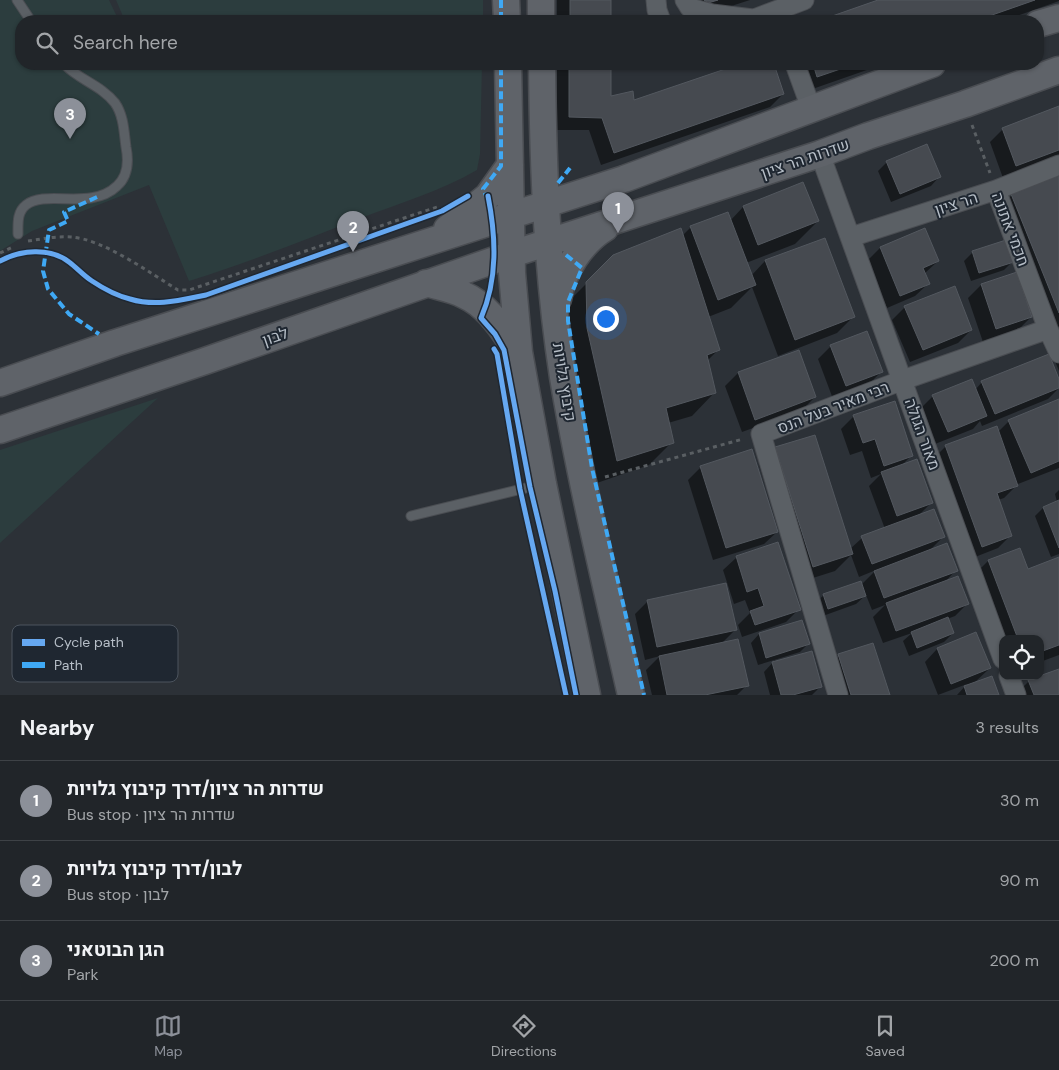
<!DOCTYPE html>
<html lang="en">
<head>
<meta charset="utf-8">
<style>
  :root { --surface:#212529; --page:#292d31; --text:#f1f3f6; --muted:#a2a5a8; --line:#3e4246; --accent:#8c9099 }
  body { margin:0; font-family:"DM Sans",Heebo,sans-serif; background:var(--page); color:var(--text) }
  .controls { position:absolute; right:15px; bottom:15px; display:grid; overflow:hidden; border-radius:10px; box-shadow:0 1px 4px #0004 }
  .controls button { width:45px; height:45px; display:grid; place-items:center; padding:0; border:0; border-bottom:1px solid var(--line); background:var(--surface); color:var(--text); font:25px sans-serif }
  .you { position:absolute; left:605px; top:318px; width:18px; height:18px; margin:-12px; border:4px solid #fff; border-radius:50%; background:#1a73e8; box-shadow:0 0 0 8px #1a73e833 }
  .badge { display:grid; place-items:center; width:32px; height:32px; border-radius:50%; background:var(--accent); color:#fff; font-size:16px; font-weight:700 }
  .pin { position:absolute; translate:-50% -41px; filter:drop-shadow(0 1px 2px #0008) }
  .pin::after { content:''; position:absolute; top:26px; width:18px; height:15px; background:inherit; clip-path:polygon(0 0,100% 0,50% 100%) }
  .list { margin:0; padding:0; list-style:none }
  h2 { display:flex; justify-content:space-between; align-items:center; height:65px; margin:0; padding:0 20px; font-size:21px }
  h2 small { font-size:16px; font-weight:400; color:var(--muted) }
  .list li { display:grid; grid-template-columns:32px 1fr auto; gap:15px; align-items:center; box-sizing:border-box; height:80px; padding:0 20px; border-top:1px solid var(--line) }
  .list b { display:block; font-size:19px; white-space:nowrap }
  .list p { margin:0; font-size:16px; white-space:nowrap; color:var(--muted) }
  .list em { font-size:16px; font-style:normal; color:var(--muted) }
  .icon { flex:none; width:28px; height:28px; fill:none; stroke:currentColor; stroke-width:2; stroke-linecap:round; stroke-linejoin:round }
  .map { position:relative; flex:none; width:1059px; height:695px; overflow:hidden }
  .search { position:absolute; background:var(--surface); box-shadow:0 1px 4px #0004; left:15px; right:15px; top:15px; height:55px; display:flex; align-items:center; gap:12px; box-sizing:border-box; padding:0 18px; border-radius:20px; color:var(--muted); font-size:19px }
  .sheet { height:305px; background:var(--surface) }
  nav { display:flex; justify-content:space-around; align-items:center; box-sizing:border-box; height:70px; border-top:1px solid var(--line); background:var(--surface); font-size:14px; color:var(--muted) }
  nav a { display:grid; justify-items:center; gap:2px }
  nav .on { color:var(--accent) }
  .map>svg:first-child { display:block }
</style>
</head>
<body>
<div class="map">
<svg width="1059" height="695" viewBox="0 0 1059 695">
  <rect width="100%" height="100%" fill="#2c3137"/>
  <path fill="#2c3d3e" d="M0 0H109L119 21H21V64H482L480 154 477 170C441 191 400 203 361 218 304 240 247 263 189 281L149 185 32 231 0 251Z
    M116 0H483V21H125Z
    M158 398 0 543V450Z"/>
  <path fill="#0007" d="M557 0H610V21H557Z
    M679 0H750L691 19 680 11Z
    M881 0H1059V1L1003 21H821Z
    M557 64H610L609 97 634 102 744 64H773L783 94 770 107 601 165 589 130H557Z
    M790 64H884L801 93Z
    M1059 108V157L1003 178 990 142 1003 129Z
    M887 162 939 177 931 186 891 202 878 171Z
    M1059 176V371L1011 252 1012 262 1004 270 971 281 964 261 973 252 1007 241 995 212 1012 195Z
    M802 184 818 221 795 244 746 263 751 276 765 261 824 239 853 317 837 333 778 356 752 287 731 308 708 317 718 350 707 361 715 392 692 416 668 423 672 442 649 465 594 484 563 307 614 256 682 236 691 227 730 221 743 207Z
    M880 248 938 261 924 274 928 284 915 296 887 308 867 261Z
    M1016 274 1031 317 1018 330 983 342 968 298 981 285Z
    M905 307 971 330 958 343 910 362 892 320Z
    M831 346 882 371 869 384 833 399 818 359Z
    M798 352 815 397 802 410 742 432 725 386 738 373Z
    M982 382H1059V388L1048 399 982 426 980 421 973 429 935 444 920 409 933 396 975 390Z
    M1059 400V468L1018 484 1004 498 998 500 1011 535 998 548 970 559 933 459 946 446 998 432 1009 421Z
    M854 416 912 455 901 466 931 503 918 516 944 536 929 551 956 570 945 582 968 603 955 616 947 619 953 633 944 642 909 656 903 641 912 633 883 643 873 617 885 605 872 610 866 595 856 604 820 617 815 603 824 595 861 585 876 570 859 577 851 555 835 571 797 583 759 465 775 448 850 549 862 538 885 529 869 486 881 474 871 478 862 451 850 455 841 429Z
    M701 467 777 532 764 544 713 560 688 480Z
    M1059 490V554L1051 557 1035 516 1043 508 1057 502 1055 494Z
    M777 544 799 609 786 622 742 637 738 625 750 613 745 600 734 604 723 570 736 558Z
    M1020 550 1028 570 1059 558V655L1040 662V639H1003L971 578 988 561Z
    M648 601 735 630 722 643 747 685 737 695H652L646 670 660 656 645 660 635 614Z
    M759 634 808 644 800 652 758 665 751 643Z
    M976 634 990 668 973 684 998 695H957L967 684 938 695 925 662 937 649Z
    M839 656 888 695H834L826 668Z
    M775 660 776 662 820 687 812 695H770L764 672Z
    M1059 670V695H1015L1029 681Z"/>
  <path fill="#464a50" stroke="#53585f" d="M570 0H611V21H570Z
    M704 0H718L708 3Z
    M878 0H1035L975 21H818Z
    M569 64H611V96L633 91 634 100 740 64H774L784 94 614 153 602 118 569 117Z
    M813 64H855L817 77Z
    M1059 106V150L1016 166 1002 128Z
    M927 144 941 177 900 194 886 161Z
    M1059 175V313L1011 194Z
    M803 182 819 221 758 245 743 206Z
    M728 212 756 285 718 300 690 226Z
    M681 228 720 350 707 355 716 393 666 408 674 443 617 461 587 328 586 282 613 255Z
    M925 228 939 261 923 268 930 284 900 296 880 247Z
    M825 238 855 317 795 340 765 260Z
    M1006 240 1014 262 979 273 972 251Z
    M1017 272 1032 317 996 329 981 284Z
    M955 286 972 330 923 350 904 306Z
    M867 331 883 372 846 386 830 345Z
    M799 350 816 397 755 420 738 372Z
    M1049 354 1059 379V388L995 414 981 381Z
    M972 379 987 416 948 432 932 395Z
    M1059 399V461L1031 473 1008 420Z
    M895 401 913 456 884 466 875 439 863 443 853 415Z
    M997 426 1018 486 997 493 1012 536 982 547 945 445Z
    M815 435 853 554 813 567 775 447Z
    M752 449 778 532 726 548 700 466Z
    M917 459 933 503 897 516 881 472Z
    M1059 500V548L1043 507Z
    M934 509 945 537 872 564 861 536Z
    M778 542 801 610 755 625 750 611 764 606 758 588 747 592 736 556Z
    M947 543 958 571 884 598 874 571Z
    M1020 548 1028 569 1059 557V645L1040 652V639H1018L988 560Z
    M958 576 969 604 896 631 886 603Z
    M861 581 866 596 828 609 823 594Z
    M726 583 737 630 657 647 647 600Z
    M948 617 954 633 917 648 911 632Z
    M802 620 810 644 766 658 759 633Z
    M976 632 991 668 951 684 937 648Z
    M738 639 749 686 705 695H667L659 656Z
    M873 643 890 695H851L838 654Z
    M812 651 822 687 793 695H781L772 662Z
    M1059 669V695H1034L1028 680Z
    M992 676 999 695H967L964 686Z"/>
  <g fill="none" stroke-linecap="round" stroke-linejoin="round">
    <defs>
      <path id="lane" d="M17 0 31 21
        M18 234C18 223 17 212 26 205 46 189 91 211 117 186 128 176 129 162 126 147 124 133 124 116 115 103 101 85 79 80 64 64
        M411 516 542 484"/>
      <path id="street" d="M656 0 657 10 661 21
        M685 0 690 8 712 14 753 19
        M749 21 804 0
        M795 64 811 108
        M820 154 1003 659
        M996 190 1048 329 1059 353
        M851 237 996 190 1059 165
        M1009 676 1016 695
        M838 695 761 434 903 380 1048 329"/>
      <path id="secondary" d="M506 0 507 21
        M541 0V21
        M1038 24 1059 18
        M508 64 512 273 519 352 543 484 587 695
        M542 64C543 168 547 274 563 377 581 484 607 589 631 695
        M447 229 488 196 510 165
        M426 283C439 287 453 289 464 295 489 306 503 331 518 352
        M558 299C563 271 581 243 605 228
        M0 383 115 343 624 179 932 64
        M0 430 205 361 512 254 820 154 868 136 965 104 1059 70"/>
    </defs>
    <use href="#lane" stroke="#4a4d52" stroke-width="11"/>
    <use href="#street" stroke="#4a4d52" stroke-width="21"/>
    <use href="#secondary" stroke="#4a4d52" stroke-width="29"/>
    <path stroke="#5a5f63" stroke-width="3" stroke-dasharray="4 4" stroke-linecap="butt" d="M972 125 990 173
      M28 241C42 239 56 236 71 237 103 239 150 273 178 290H189L437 207
      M0 253 13 247
      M605 477 743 439"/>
    <use href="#lane" stroke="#5b6065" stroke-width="9"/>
    <use href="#street" stroke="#5b6065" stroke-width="19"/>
    <use href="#secondary" stroke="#5f6369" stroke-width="26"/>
    <path stroke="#3fa9f5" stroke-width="4" stroke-dasharray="8 4" stroke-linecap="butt" d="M501 0V21
      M558 183 570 168
      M97 197 64 212 68 221 49 230 43 271 48 289 69 314 99 334
      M488 200 483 189 501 166V64
      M566 255 582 268 568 302V321L592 468 644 695"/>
    <defs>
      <path id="cycleway" d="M488 196C496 237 498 279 481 318L495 334 504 350 530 487 555 591 576 695
        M0 261C20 250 50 247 69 262 77 268 84 276 92 281 104 289 118 296 130 299 156 307 181 300 206 295L442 211 468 196
        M494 349 497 354 520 489 566 695"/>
    </defs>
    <use href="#cycleway" stroke="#1f2731" stroke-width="8"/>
    <use href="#cycleway" stroke="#66a8f1" stroke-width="5"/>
  </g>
  <g text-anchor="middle" stroke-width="4" stroke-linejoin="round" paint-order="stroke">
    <g font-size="16" fill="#b6bec7" stroke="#1f2731">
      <text transform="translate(805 158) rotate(-19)" y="6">שדרות הר ציון</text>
      <text transform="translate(956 203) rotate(-18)" y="6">הר ציון</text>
      <text transform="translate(1011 229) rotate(69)" y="6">חכמי אתונה</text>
      <text transform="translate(275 336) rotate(-19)" y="6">לבון</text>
      <text transform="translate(565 382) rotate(81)" y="6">קיבוץ גלויות</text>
      <text transform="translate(833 407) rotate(-21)" y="6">רבי מאיר בעל הנס</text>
      <text transform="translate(923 434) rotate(70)" y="6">מאור הגולה</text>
    </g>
  </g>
  <rect x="12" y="625" width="166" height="57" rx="8" fill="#1f2731" stroke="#4c545e" stroke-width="1"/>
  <rect x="22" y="639" width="23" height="7" fill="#66a8f1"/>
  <rect x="22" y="662" width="23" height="6" fill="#3fa9f5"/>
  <g font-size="14" fill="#b6bec7">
    <text x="54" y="647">Cycle path</text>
    <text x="54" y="670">Path</text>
  </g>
</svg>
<div class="controls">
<button><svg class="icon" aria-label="locate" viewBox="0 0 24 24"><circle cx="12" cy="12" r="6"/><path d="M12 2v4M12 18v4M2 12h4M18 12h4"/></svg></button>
</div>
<div class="you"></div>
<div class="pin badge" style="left:618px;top:233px">1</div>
<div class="pin badge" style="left:353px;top:252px">2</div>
<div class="pin badge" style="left:70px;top:139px">3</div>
<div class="search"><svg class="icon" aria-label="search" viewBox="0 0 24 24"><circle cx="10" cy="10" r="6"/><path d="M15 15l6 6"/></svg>Search here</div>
</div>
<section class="sheet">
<h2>Nearby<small>3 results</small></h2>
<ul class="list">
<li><span class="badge">1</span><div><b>שדרות הר ציון/דרך קיבוץ גלויות</b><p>Bus stop · שדרות הר ציון</p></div><em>30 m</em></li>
<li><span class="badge">2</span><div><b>לבון/דרך קיבוץ גלויות</b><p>Bus stop · לבון</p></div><em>90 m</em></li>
<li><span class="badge">3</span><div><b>הגן הבוטאני</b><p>Park</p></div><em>200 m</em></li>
</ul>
</section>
<nav>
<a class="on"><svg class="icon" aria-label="map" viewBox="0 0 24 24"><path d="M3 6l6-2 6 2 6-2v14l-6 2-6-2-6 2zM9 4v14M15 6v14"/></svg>Map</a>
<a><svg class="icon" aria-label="directions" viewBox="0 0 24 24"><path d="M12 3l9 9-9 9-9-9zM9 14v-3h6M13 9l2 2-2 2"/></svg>Directions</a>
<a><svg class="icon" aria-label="saved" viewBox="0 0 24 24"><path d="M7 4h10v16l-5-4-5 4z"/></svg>Saved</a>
</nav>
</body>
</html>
